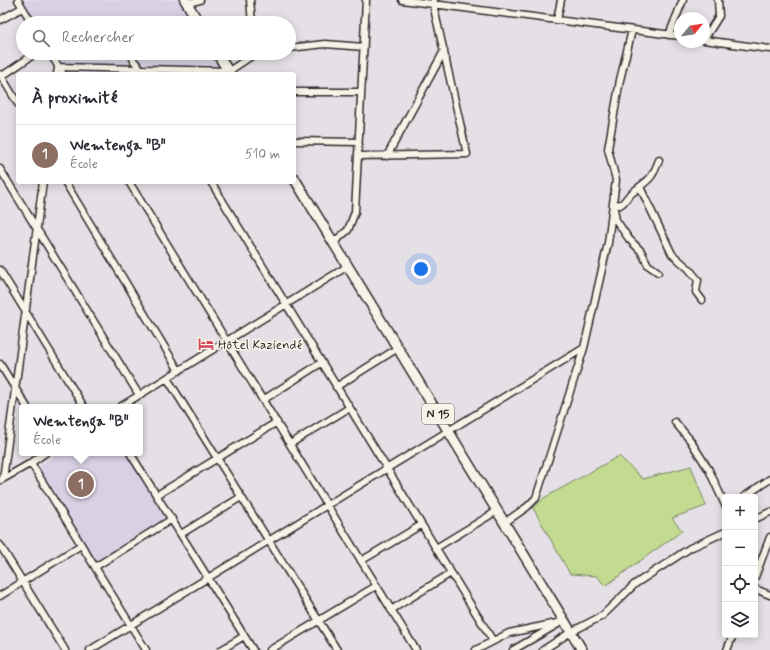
<!DOCTYPE html>
<html lang="fr">
<head>
<meta charset="utf-8">
<style>
  :root { --surface:#fff; --page:#f2f2f3; --text:#2b2b33; --muted:#7c7c81; --line:#e1e1e2; --accent:#ea580c }
  body { margin:0; font-family:Mynerve,sans-serif; background:var(--page); color:var(--text) }
  .controls { position:absolute; right:12px; bottom:12px; display:grid; overflow:hidden; border-radius:4px; box-shadow:0 2px 10px #0003 }
  .controls button { width:36px; height:36px; display:grid; place-items:center; padding:0; border:0; border-bottom:1px solid var(--line); background:var(--surface); color:var(--text); font:20px sans-serif }
  .compass { position:absolute; left:674px; top:12px; width:36px; height:36px; border-radius:50%; background:var(--surface); box-shadow:0 2px 10px #0003; rotate:60deg }
  .you { position:absolute; left:421px; top:269px; width:14px; height:14px; margin:-10px; border:3px solid #fff; border-radius:50%; background:#1a73e8; box-shadow:0 0 0 6px #1a73e833 }
  .badge { display:grid; place-items:center; width:26px; height:26px; border-radius:50%; background:var(--accent); color:#fff; font-size:13px; font-weight:700 }
  .pin { position:absolute; translate:-50% -50%; border:2px solid #fff; box-shadow:0 1px 4px #0006 }
  .popup { position:absolute; left:19px; top:404px; width:124px; height:52px; box-sizing:border-box; display:grid; place-content:center; border-radius:4px; background:var(--surface); filter:drop-shadow(0 1px 3px #0005); font-size:13px; white-space:nowrap; color:var(--muted) }
  .popup b { font-size:15px; color:var(--text) }
  .popup::after { content:''; position:absolute; left:50%; top:100%; margin-left:-8px; border:8px solid transparent; border-top-color:var(--surface) }
  .list { margin:0; padding:0; list-style:none }
  h2 { display:flex; justify-content:space-between; align-items:center; height:52px; margin:0; padding:0 16px; font-size:17px }
  h2 small { font-size:13px; font-weight:400; color:var(--muted) }
  .list li { display:grid; grid-template-columns:26px 1fr auto; gap:12px; align-items:center; box-sizing:border-box; height:60px; padding:0 16px; border-top:1px solid var(--line) }
  .list b { display:block; font-size:15px; white-space:nowrap }
  .list p { margin:0; font-size:13px; white-space:nowrap; color:var(--muted) }
  .list em { font-size:13px; font-style:normal; color:var(--muted) }
  .icon { flex:none; width:22px; height:22px; fill:none; stroke:currentColor; stroke-width:2; stroke-linecap:round; stroke-linejoin:round }
  .map { position:relative; flex:none; width:770px; height:650px; overflow:hidden }
  .search { position:absolute; background:var(--surface); box-shadow:0 2px 10px #0003; left:16px; top:16px; width:280px; height:44px; display:flex; align-items:center; gap:10px; box-sizing:border-box; padding:0 14px; border-radius:22px; color:var(--muted); font-size:15px }
  .panel { position:absolute; background:var(--surface); box-shadow:0 2px 10px #0003; left:16px; top:72px; width:280px; height:112px; border-radius:4px }
  .map>svg:first-child { display:block }
</style>
</head>
<body>
<div class="map">
<svg width="770" height="650" viewBox="0 0 770 650">
  <rect width="100%" height="100%" fill="#e5dfe6"/>
  <filter id="ink" filterUnits="userSpaceOnUse"><feTurbulence type="fractalNoise" baseFrequency=".025" numOctaves="2"/><feDisplacementMap in="SourceGraphic" scale="8" xChannelSelector="R" yChannelSelector="G"/><feConvolveMatrix kernelMatrix="1 2 1 2 8 2 1 2 1" color-interpolation-filters="sRGB"/></filter>
  <g filter="url(#ink)">
    <path fill="#d8d1e4" d="M23 0H179L193 23H37Z
      M55 53H211L220 67 62 63Z
      M60 453H126L166 517 96 561 38 470 41 465Z"/>
    <path fill="#c2db91" stroke="#76835e" d="M619 456 643 479 691 466 706 506 672 518 682 531 605 586 597 576 570 574 533 508 544 498Z"/>
    <g fill="none" stroke-linecap="round" stroke-linejoin="round">
      <defs>
        <path id="minor" d="M18 0 32 23
          M250 0 252 23
          M402 0 680 36
          M187 3 200 0
          M0 20 22 8
          M557 20 561 0
          M669 35 683 0
          M705 38 719 16 718 0
          M704 40 770 49
          M289 48 325 44 364 47
          M50 53 63 74
          M131 53 134 61 145 74
          M0 74 18 104
          M57 74 58 67 229 71 256 53
          M2 76 36 53
          M294 92H361
          M294 141 358 142
          M358 156 467 154 433 4 434 0
          M387 156 444 51
          M0 169 139 395
          M65 182 179 371
          M129 182 416 650
          M211 182 493 641
          M640 187 672 254 689 269 698 280 696 292 702 300
          M333 243 348 230 355 212 366 0
          M0 270 84 407
          M658 272 648 265 641 251 629 239 616 220 613 203 620 205C626 202 626 197 631 194 648 179 651 182 659 160
          M0 364 27 407
          M167 378 337 650
          M336 387 398 348
          M263 400 321 363
          M120 407 348 266
          M675 422 690 440 709 470 725 505
          M290 444 349 408
          M130 453 253 650
          M31 463 146 650
          M3 479 43 182
          M1 480 31 463 45 453
          M157 495 277 422
          M744 497 770 479
          M755 519 770 512
          M504 523 527 507 536 498 584 348 608 243 616 180 608 149 620 80 632 30
          M181 534 241 497
          M0 545 65 650
          M436 548 497 511
          M361 561 421 525
          M95 567 172 519
          M755 577 770 537
          M755 589 770 595
          M0 596 81 545
          M391 610 451 573
          M90 650 584 348
          M221 650 244 636
          M270 650 376 586
          M476 650 509 633 562 622
          M513 650 558 624
          M543 650 571 632 602 616 635 584 690 548 725 532
          M727 650 733 635"/>
        <path id="primary" d="M185 0 199 23
          M217 53 230 74
          M294 178 582 650"/>
      </defs>
      <use href="#minor" stroke="#2b2b2b" stroke-width="9"/>
      <use href="#primary" stroke="#2b2b2b" stroke-width="12"/>
      <use href="#minor" stroke="#f7f3e8" stroke-width="6"/>
      <use href="#primary" stroke="#f7f3e8" stroke-width="9"/>
    </g>
  </g>
  <defs>
    <symbol id="hotel-bare" viewBox="-9 -9 18 18"><path d="M-6-4.5h1.5V1H6V5H4.5V3h-9V5H-6ZM-4 0a1.8 1.8 0 1 1 3.6 0ZM.5 0V-2.5h3Q6-2.5 6 0Z" fill="#d1495b" stroke="#f7f3e8" stroke-width="2.5" paint-order="stroke"/></symbol>
  </defs>
  <g fill-rule="evenodd">
    <use href="#hotel-bare" x="195" y="333" width="22" height="22"/>
  </g>
  <g text-anchor="middle" stroke-width="3.5" stroke-linejoin="round" paint-order="stroke">
    <rect fill="#f7f3e8" stroke="#686764" stroke-width="1" x="422" y="404" width="32" height="20" rx="3"/>
    <g font-size="12" font-weight="bold" fill="#2b2b2b">
      <text x="438" y="418">N 15</text>
    </g>
    <g font-size="13" fill="#2b2b2b" stroke="#f7f3e8" text-anchor="start">
      <text x="218" y="349">Hôtel Kaziendé</text>
    </g>
  </g>
</svg>
<div class="controls">
<button>+</button>
<button>−</button>
<button><svg class="icon" aria-label="locate" viewBox="0 0 24 24"><circle cx="12" cy="12" r="6"/><path d="M12 2v4M12 18v4M2 12h4M18 12h4"/></svg></button>
<button><svg class="icon" aria-label="layers" viewBox="0 0 24 24"><path d="M12 4l9 5-9 5-9-5zM3 14l9 5 9-5"/></svg></button>
</div>
<svg class="compass" viewBox="-18 -18 36 36"><path d="M0-13l5 13h-10z" fill="#e53935"/><path d="M0 13l5-13h-10z" fill="#7c7c81"/></svg>
<div class="you"></div>
<div class="pin badge" style="left:81px;top:484px;background:#8d6e63">1</div>
<div class="popup"><b>Wemtenga &quot;B&quot;</b>École</div>
<div class="search"><svg class="icon" aria-label="search" viewBox="0 0 24 24"><circle cx="10" cy="10" r="6"/><path d="M15 15l6 6"/></svg>Rechercher</div>
<section class="panel">
<h2>À proximité<small></small></h2>
<ul class="list">
<li><span class="badge" style="background:#8d6e63">1</span><div><b>Wemtenga &quot;B&quot;</b><p>École</p></div><em>510 m</em></li>
</ul>
</section>
</div>
</body>
</html>
